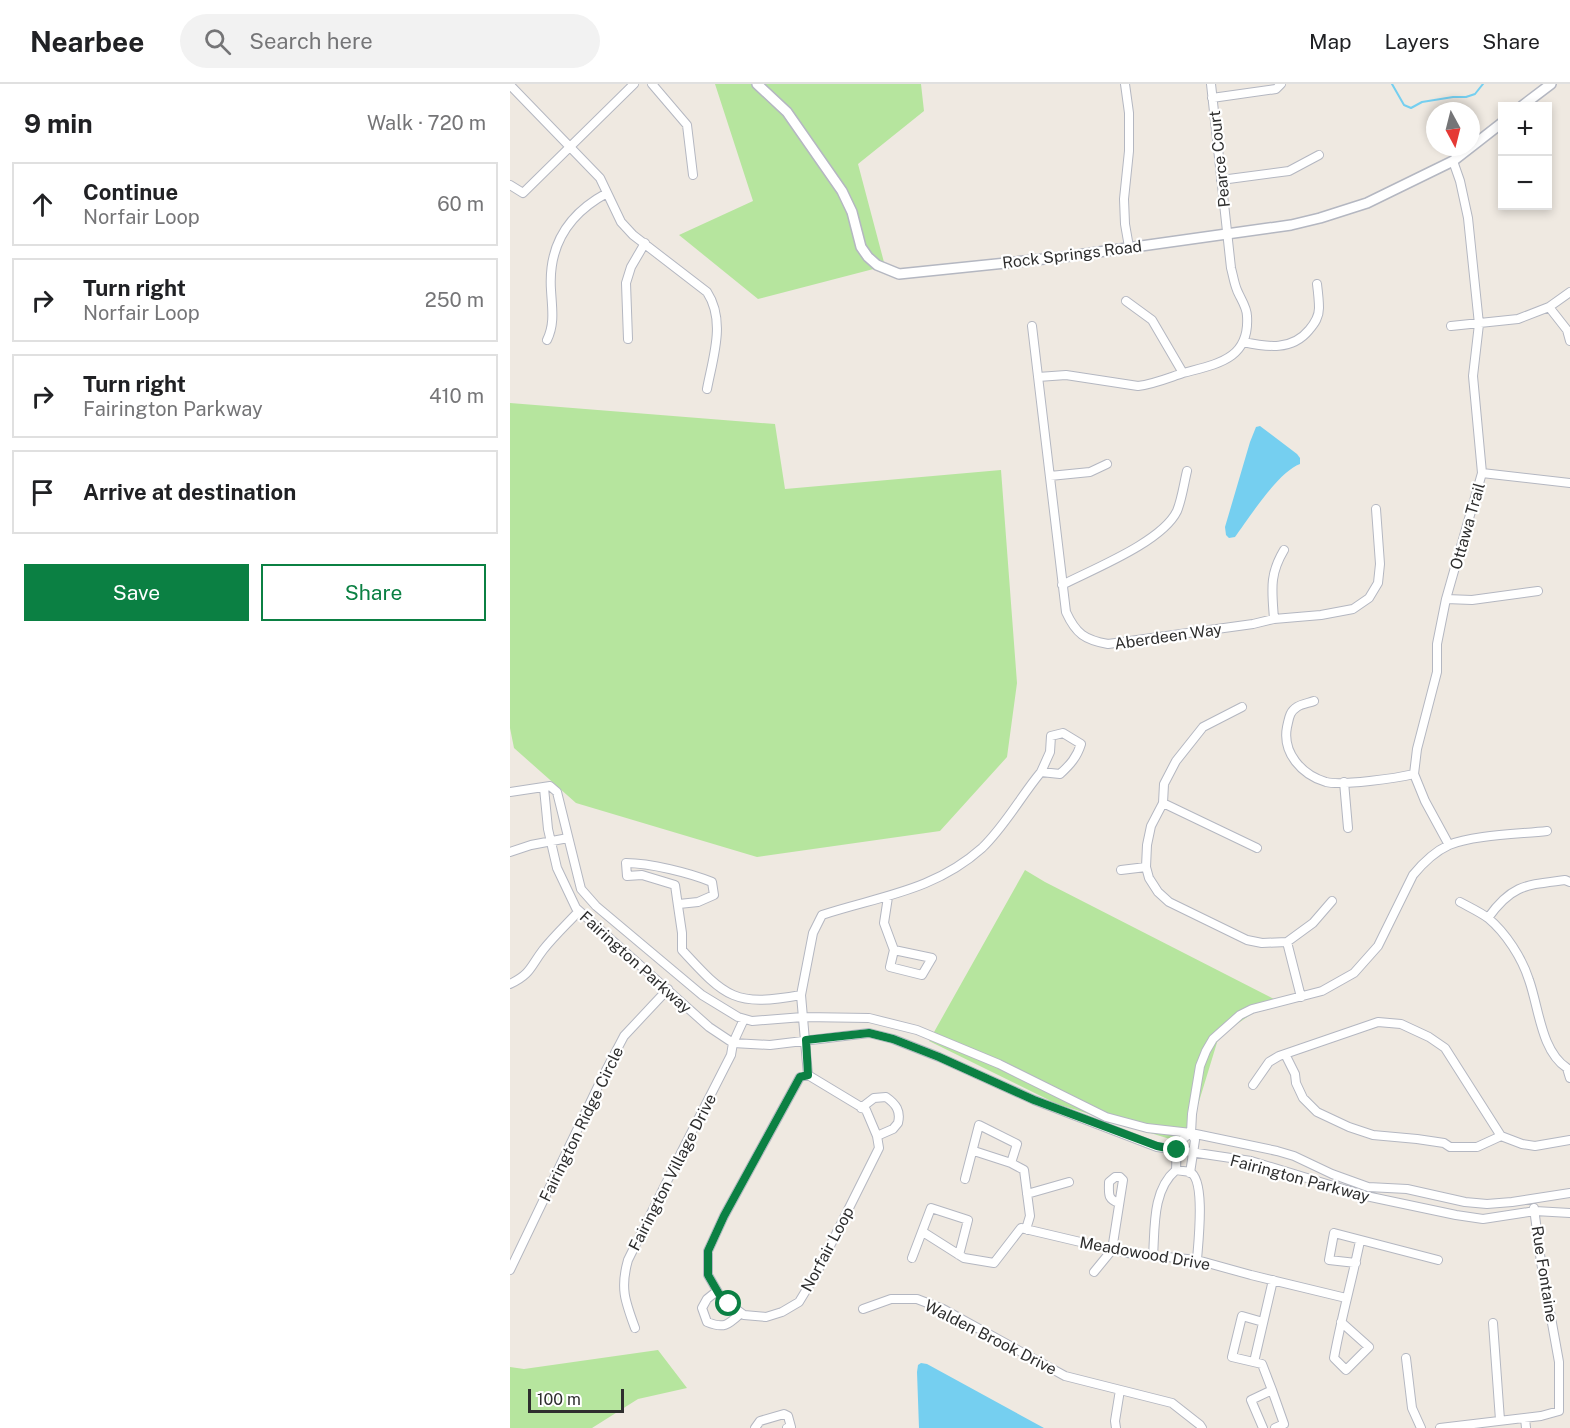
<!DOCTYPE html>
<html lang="en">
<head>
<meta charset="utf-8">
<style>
  :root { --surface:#fff; --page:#f2f2f2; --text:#202124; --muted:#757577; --line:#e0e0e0; --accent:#0b8043 }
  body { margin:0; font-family:"Public Sans",sans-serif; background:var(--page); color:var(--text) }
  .controls { position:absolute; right:18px; top:18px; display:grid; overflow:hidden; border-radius:0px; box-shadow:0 3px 9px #0003 }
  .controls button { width:54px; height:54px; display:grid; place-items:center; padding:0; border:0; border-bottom:2px solid var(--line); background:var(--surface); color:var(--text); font:30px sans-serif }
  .compass { position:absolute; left:916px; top:18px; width:54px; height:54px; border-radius:50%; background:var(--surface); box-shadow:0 3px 9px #0003; rotate:173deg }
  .scale { position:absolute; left:18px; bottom:15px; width:96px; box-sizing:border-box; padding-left:6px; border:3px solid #2e2e2e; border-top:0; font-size:16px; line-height:21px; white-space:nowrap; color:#2e2e2e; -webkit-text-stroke:4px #fff; paint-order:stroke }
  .stop { position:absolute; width:18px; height:18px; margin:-14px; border:4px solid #0b8043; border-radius:50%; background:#fff }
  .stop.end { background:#0b8043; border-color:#fff; box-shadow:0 2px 6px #0008 }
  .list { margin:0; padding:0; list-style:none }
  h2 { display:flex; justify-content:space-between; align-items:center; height:78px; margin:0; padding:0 24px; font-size:26px }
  h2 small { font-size:20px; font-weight:400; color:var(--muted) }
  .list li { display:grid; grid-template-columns:39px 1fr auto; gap:18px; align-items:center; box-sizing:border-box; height:84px; margin:0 12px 12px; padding:0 12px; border:2px solid var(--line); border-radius:0px }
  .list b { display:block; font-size:22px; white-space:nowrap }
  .list p { margin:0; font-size:20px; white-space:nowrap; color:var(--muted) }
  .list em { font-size:20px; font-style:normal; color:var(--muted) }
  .actions { display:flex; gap:12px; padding:18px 24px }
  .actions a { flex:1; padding:14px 0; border:2px solid var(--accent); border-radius:0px; text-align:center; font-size:21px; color:var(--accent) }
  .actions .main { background:var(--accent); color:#fff }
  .icon { flex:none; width:33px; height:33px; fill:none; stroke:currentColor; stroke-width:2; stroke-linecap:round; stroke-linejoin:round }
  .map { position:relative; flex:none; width:1060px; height:1344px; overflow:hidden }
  header { display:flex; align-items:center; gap:36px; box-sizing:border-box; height:84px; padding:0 30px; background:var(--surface); border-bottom:2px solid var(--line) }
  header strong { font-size:28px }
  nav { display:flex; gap:33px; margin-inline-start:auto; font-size:21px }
  .search { width:420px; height:54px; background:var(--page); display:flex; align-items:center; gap:15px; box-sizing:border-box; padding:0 21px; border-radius:33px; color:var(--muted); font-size:22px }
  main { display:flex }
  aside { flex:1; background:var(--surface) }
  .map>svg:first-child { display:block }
</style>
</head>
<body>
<header>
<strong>Nearbee</strong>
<div class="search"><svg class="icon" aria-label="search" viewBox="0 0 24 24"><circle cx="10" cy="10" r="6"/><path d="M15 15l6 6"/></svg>Search here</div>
<nav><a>Map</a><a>Layers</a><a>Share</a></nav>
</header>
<main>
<aside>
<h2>9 min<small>Walk · 720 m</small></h2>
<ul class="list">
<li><svg class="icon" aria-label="ahead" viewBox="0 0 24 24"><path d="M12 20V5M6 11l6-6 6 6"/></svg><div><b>Continue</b><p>Norfair Loop</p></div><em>60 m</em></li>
<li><svg class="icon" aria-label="right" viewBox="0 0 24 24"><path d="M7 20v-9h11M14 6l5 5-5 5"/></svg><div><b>Turn right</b><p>Norfair Loop</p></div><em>250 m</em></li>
<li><svg class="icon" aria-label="right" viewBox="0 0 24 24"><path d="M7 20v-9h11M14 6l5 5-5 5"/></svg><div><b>Turn right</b><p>Fairington Parkway</p></div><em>410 m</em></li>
<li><svg class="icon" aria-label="arrive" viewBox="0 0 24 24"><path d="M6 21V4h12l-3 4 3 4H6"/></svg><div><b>Arrive at destination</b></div></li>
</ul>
<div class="actions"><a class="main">Save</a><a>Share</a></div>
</aside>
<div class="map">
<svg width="1060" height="1344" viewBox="0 0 1060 1344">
  <rect width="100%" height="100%" fill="#efe9e1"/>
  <path fill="#b6e59e" d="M205 0H411L414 27 348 80 375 182 248 215 169 151 243 117Z
    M0 319 265 340 275 405 491 386 507 599 497 673 430 747 247 773 66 719 4 664 0 644Z
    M515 786 535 798 764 915 709 952 676 1060 547 1020 419 957Z
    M148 1266 177 1304 128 1315 82 1344H0V1283L14 1285Z"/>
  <path fill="#75cff0" d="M750 342 787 370 790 374V380C768 388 739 434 725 453L719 454 716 451 715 443 740 358 746 343Z
    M411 1279 417 1280 534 1344H409L407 1288 408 1281Z"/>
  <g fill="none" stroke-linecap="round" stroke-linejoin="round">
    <path stroke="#75cff0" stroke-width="2" d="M882 0 894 21 901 24 912 18 943 13H956L965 10 973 0"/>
    <defs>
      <path id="minor" d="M142 0 177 41 183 91
        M615 0 619 29V67L614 115 615 140 619 163
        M0 1 90 94 111 138 123 151 197 208C216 237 203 273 197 305
        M702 14 766 5 771 0
        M711 96 779 87 809 71
        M0 101 13 109 124 0
        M616 217 642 236 673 289
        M1039 223 1057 246 1060 257
        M522 242 556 528C566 550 575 556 598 560L743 540 764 535 811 531 843 525 859 514 868 499 870 480 866 425
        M941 242 1008 235 1039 223 1060 208
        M118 255 116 199 121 183 135 159
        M37 256C45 240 42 224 41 206 38 161 58 130 97 109
        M733 258C757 263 782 267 799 246 805 239 809 233 809 224 809 217 808 208 807 200
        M528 293 556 291 628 302C644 300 658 294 673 289 706 280 740 276 737 232 737 223 730 214 727 206 724 199 723 191 721 184L701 0
        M972 389 1060 399
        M540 392 580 388 597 380
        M552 501C583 485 652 458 667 427 672 415 674 399 677 387
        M936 515 962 516 1028 507
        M764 535C762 506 759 491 774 466
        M804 617C799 619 791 620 787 623 779 628 779 635 777 643 772 669 792 691 816 698 832 702 887 694 904 690
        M732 623 693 643 666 677 654 700 653 719 641 742 637 761 636 783 639 794 648 808 659 818 737 856 752 859 777 858 803 839 822 817
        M834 698 838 744
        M34 704 38 745 47 784 66 824 199 943 223 959 260 961 359 949 383 955 429 973 524 1016 647 1063 741 1077 856 1112 946 1131 973 1135 1025 1127 1060 1129
        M0 708 40 702 47 708 71 805 86 822 192 911 228 933 242 937 293 933 359 934 407 946 489 980 596 1033 637 1044 681 1049 767 1067 784 1072 822 1090 858 1103 897 1105 955 1118 977 1120 1002 1118 1060 1109
        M653 719 747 764
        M939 761 915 717 904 690 907 665 927 588V560L936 515 972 389 963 292 969 240 958 134 950 97 943 77
        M0 768 21 761 58 754
        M116 779C140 779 180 789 202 798L204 811 188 818 169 820 168 822 165 801 132 791 117 792Z
        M611 786 636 783
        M378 813 374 839 384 866 380 883 412 891 422 874 384 866
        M950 818C959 823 970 828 978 834 996 849 1012 874 1019 896 1029 924 1031 967 1057 984L1060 994
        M168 822 172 849V866C216 914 225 923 291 911
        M978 834C1002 800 1017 801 1055 796L1060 798
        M777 858 791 913
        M0 900C21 890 20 883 33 866 44 852 57 840 69 827
        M776 972 785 990 786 999 793 1014 807 1028 839 1043 863 1051 907 1055 934 1059 940 1063H967L991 1052
        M298 991 290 993 214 1132 198 1167V1191L209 1210 219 1220 234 1231 256 1233 272 1228 289 1218 306 1190 369 1064 367 1052 356 1026 298 991 291 911 303 849 312 831C370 812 424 807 472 764 495 742 511 712 531 688L550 690C560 681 567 673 571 660L553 649 541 652 540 668 531 688
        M743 1001 759 978 769 972 868 938 891 940 919 953 935 964 991 1052 1012 1060 1025 1062 1060 1056
        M351 1024 364 1014 376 1013C386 1020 391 1027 388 1039L383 1045 367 1052
        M464 1067 501 1079 514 1086 520 1132 517 1142 518 1146
        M666 1086C667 1068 664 1059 681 1049
        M680 1089 685 1056 681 1049 682 1030 690 982 696 967 703 955 730 931 742 925 812 907 844 889 868 862 903 791C912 780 926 767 939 761 962 751 1011 750 1037 747
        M455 1095 469 1041 507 1060 501 1079
        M517 1110 559 1098
        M413 1148 454 1174 484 1179 511 1144 617 1169 687 1176 741 1191 836 1214
        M643 1173C645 1144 642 1106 666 1086 670 1087 676 1087 680 1088 696 1096 688 1160 687 1176
        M402 1174 421 1124 458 1136 449 1171
        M846 1179 819 1176 824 1149 928 1176
        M0 1186 93 992 114 952 158 905
        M584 1188 602 1166 613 1096 610 1093H605L599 1098C599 1110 597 1115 609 1119
        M207 1207 197 1215 192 1224 197 1238C214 1245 218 1241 231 1229
        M353 1225 381 1215H407L433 1225 555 1292 662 1319 690 1341 692 1344
        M753 1238 732 1232 722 1273 752 1280 762 1306
        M831 1238 859 1263 836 1286 824 1274C831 1235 842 1196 850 1157
        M983 1239 990 1336
        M125 1244C115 1217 110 1204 118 1176L172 1067 221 971 223 959 234 935
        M896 1274 902 1324 911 1344
        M744 1278 763 1196
        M1015 1334 1016 1344
        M245 1344 250 1337 274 1330 278 1332 281 1343 277 1344
        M606 1344 605 1337 610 1306
        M753 1344 741 1316 762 1306 774 1340 765 1344
        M930 1344 1031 1332 1049 1327V1278L1031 1178 1024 1124"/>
      <path id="tertiary" d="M247 0 277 28 332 107 342 128 351 163 358 173 367 181 389 190 553 173 781 141 810 134 857 119 943 77 961 63
        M1012 22 1041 0
        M961 63 993 38"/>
    </defs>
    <use href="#minor" stroke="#b4b7c1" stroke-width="10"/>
    <use href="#tertiary" stroke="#b4b7c1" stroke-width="12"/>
    <use href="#minor" stroke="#fff" stroke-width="8"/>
    <use href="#tertiary" stroke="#fff" stroke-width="9"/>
  </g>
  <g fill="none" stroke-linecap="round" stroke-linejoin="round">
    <path stroke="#0b8043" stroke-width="8" d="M219 1220 209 1210 198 1191V1167L214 1132 290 993 298 991 296 956 359 949 383 955 429 973 524 1016 647 1062 667 1066"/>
  </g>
  <g text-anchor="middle" stroke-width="4.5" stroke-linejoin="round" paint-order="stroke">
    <g font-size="16" fill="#2e2e2e" stroke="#fff">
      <text transform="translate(709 75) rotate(-96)" y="6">Pearce Court</text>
      <text transform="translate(562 170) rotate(-7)" y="6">Rock Springs Road</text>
      <text transform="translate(957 442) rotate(-74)" y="6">Ottawa Trail</text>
      <text transform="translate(658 552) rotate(-8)" y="6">Aberdeen Way</text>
      <text transform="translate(126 878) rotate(42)" y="6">Fairington Parkway</text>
      <text transform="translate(71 1040) rotate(-64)" y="6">Fairington Ridge Circle</text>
      <text transform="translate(162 1088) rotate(-63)" y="6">Fairington Village Drive</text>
      <text transform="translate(790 1094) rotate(15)" y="6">Fairington Parkway</text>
      <text transform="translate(317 1165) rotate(-62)" y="6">Norfair Loop</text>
      <text transform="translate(635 1169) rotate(10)" y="6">Meadowood Drive</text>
      <text transform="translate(1035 1190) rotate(81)" y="6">Rue Fontaine</text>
      <text transform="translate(481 1253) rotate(27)" y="6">Walden Brook Drive</text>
    </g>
  </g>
</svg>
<div class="controls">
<button>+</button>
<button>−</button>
</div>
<svg class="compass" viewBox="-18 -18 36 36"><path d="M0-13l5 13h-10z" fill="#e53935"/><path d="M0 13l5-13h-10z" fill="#757577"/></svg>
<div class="scale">100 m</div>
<div class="stop" style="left:219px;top:1220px"></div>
<div class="stop end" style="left:667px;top:1066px"></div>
</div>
</main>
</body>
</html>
